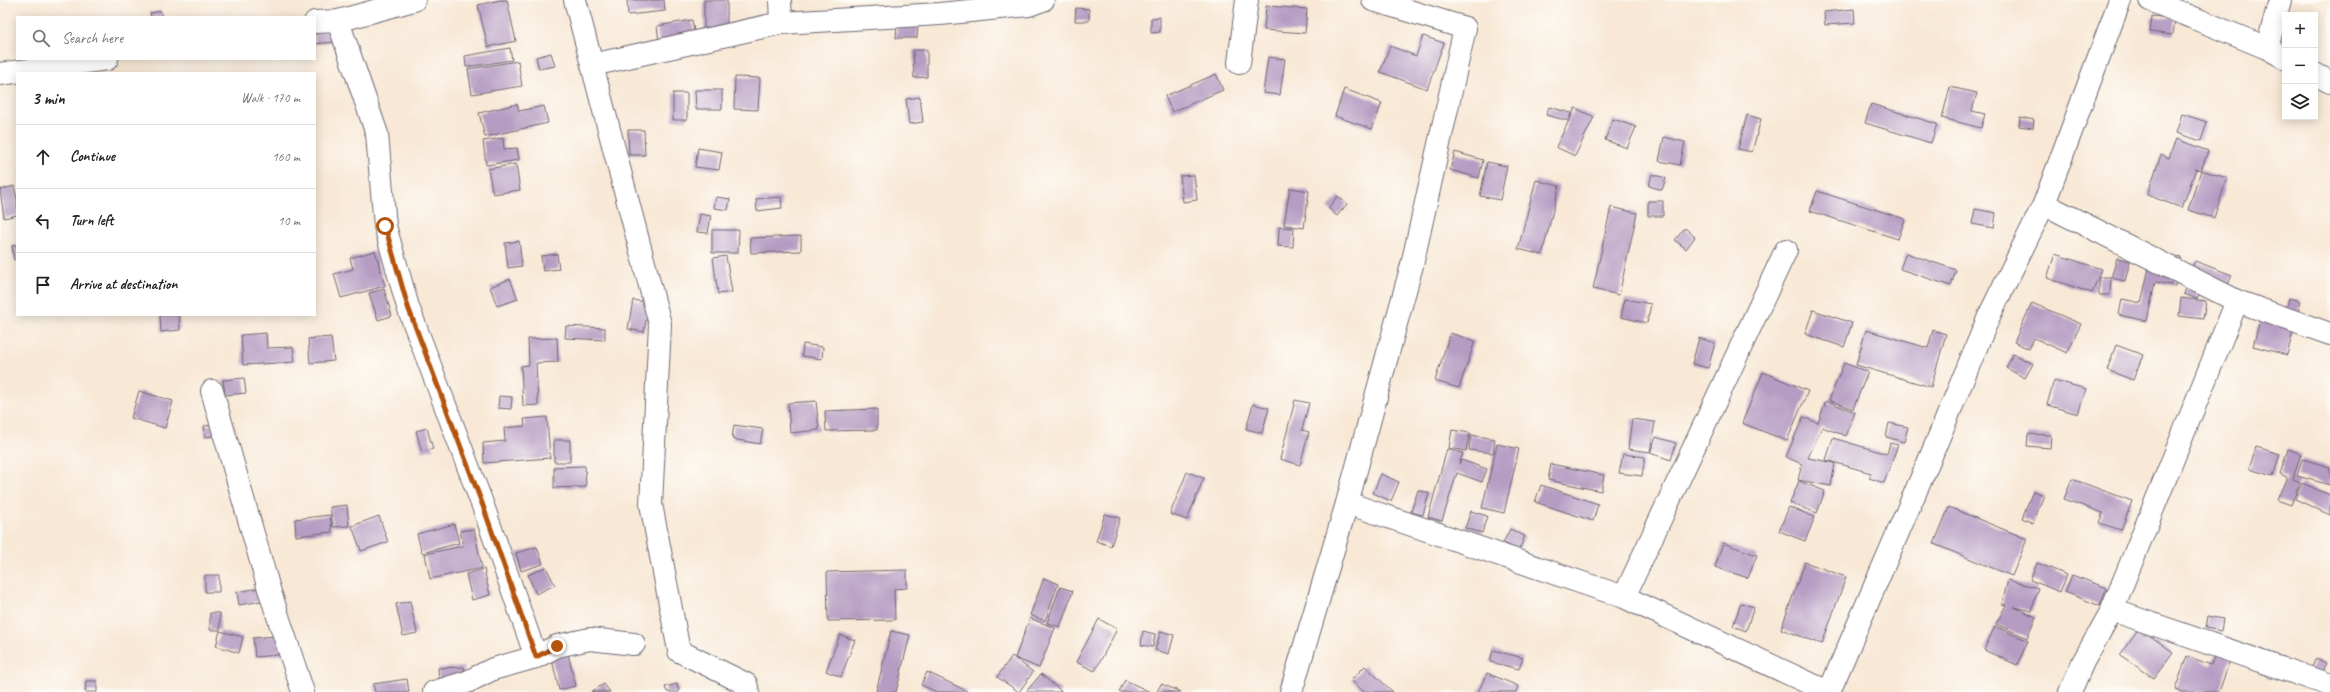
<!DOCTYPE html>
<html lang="en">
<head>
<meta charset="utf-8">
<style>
  :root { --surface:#fff; --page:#f6f6f6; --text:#222; --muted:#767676; --line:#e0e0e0 }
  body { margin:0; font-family:Caveat,sans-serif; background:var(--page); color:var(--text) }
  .controls { position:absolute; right:12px; top:12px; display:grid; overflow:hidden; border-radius:0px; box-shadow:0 2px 10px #0003 }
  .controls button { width:36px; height:36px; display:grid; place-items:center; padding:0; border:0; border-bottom:1px solid var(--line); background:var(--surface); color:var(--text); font:20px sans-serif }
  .stop { position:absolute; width:12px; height:12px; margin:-9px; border:3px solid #b45309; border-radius:50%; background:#fff }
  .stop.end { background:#b45309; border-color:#fff; box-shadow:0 1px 4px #0008 }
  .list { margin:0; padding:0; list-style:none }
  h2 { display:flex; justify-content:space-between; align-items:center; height:52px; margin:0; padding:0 16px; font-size:17px }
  h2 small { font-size:13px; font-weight:400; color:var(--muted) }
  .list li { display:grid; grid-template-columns:26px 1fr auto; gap:12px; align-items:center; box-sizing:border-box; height:64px; padding:0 16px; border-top:1px solid var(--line) }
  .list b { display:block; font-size:15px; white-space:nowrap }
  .list em { font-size:13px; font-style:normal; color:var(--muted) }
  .icon { flex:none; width:22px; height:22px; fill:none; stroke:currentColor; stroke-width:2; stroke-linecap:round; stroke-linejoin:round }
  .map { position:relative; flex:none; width:2330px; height:692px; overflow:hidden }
  .search { position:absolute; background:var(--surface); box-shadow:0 2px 10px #0003; left:16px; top:16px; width:300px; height:44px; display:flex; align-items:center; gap:10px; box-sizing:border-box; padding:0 14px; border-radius:0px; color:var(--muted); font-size:15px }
  .panel { position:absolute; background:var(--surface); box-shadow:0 2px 10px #0003; left:16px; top:72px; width:300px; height:244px; border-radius:0px }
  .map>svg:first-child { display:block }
</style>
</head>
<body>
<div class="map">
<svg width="2330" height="692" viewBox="0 0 2330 692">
  <rect width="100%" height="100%" fill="#fdfcf7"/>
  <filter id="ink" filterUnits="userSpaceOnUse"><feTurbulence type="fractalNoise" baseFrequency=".025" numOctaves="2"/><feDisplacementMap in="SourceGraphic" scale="8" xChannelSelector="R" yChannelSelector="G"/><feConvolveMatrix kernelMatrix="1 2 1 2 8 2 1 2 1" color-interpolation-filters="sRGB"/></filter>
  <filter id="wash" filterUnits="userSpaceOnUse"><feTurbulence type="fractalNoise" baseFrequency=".012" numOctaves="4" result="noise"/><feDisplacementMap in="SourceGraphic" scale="16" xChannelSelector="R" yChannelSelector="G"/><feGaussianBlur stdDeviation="0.9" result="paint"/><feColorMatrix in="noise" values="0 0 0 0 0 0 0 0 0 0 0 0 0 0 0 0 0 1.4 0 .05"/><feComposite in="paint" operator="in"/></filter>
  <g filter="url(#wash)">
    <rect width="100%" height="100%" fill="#f8e8d5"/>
    <g id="blocks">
      <path fill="#b69cc3" d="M500 0H507L516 41 488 47 478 5Z
        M627 0H664L665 11 628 15Z
        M704 0H727V31H704Z
        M1266 6 1307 9 1305 33 1264 30Z
        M1076 8 1089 9V21H1075Z
        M1854 9 1855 23 1825 25 1824 12Z
        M161 11V17H151L150 13Z
        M2152 16 2175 19 2173 35 2150 32Z
        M1160 17V32L1151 33V18Z
        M692 20 695 37 659 42 657 26Z
        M897 25H918L917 38H896Z
        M334 31 335 42 315 44V32Z
        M1423 36 1444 43 1427 89 1380 72 1390 46 1416 56Z
        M510 48 512 60 466 67 465 56Z
        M913 50H927V77L914 78Z
        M551 53 555 66 539 69 536 57Z
        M1268 57 1285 59 1280 95 1263 93Z
        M518 61 522 86 472 94 468 69Z
        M1216 74 1223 90 1172 112 1165 96Z
        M735 77 760 78 758 110 734 109Z
        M1950 87 1977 93 1972 111 1985 114 1981 128 1942 118Z
        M1344 89 1382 103 1372 129 1335 116Z
        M695 90H722V109H696Z
        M673 93H687V120H673Z
        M920 97 923 122 909 124 906 99Z
        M517 104 519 111 544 106 548 123 485 137 479 113Z
        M1871 104 1937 124 1931 143 1865 123Z
        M1549 107 1571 113 1569 121 1546 115Z
        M1575 108 1594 117 1575 156 1556 147Z
        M2182 114 2207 122 2201 141 2176 133Z
        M1747 115 1761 119 1752 152 1738 149Z
        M2020 117 2034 120 2033 128 2019 126Z
        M1613 119 1636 127 1627 148 1605 140Z
        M628 130H644L645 155H629Z
        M1664 137 1685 142 1680 165 1659 161Z
        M503 138 504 149 517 148 519 160 486 165 483 141Z
        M2176 139 2208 151 2201 170 2196 169 2182 208 2147 195 2161 155 2169 158Z
        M698 148 722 152 719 170 695 167Z
        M1455 152 1483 160 1479 178 1450 170Z
        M1487 162 1507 166 1500 200 1480 196Z
        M516 164 520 190 493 194 488 169Z
        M2201 170 2227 178 2214 218 2188 210Z
        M1652 174 1666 178 1662 190 1649 186Z
        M1194 175 1197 200 1183 202 1180 176Z
        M1536 180 1559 186 1542 255 1518 249Z
        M14 186 17 199V215L4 218 0 190Z
        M1290 188 1309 191 1304 228 1284 225Z
        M1817 191 1905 219 1898 239 1810 211Z
        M1338 196 1347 204 1337 216 1328 208Z
        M716 197 730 199 728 210 714 208Z
        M781 197 782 208 757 211 756 199Z
        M1648 201H1663V216H1648Z
        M1611 207 1637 213 1619 295 1593 289Z
        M1975 209 1996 213 1994 228 1972 224Z
        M700 214 711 216 708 233 697 232Z
        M1279 227 1294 228 1293 247 1278 246Z
        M1685 228 1695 237 1686 249 1675 240Z
        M712 230H739L738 253H712Z
        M801 236V251L751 253 750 238Z
        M519 241 522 266 508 268 505 243Z
        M17 245V259L14 260 12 246Z
        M375 251 385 286 341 298 334 274 353 269 350 258Z
        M2153 251 2181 257 2175 286 2155 282 2147 321 2119 315 2122 299 2141 303Z
        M1906 253 1956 270 1951 286 1900 269Z
        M557 254 559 269 543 271 541 256Z
        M2055 254 2101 269 2092 293 2047 278Z
        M726 256 732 292 718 294 713 258Z
        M2117 258 2130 261 2125 281 2111 278Z
        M2195 261 2232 275 2223 297 2190 272Z
        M2191 275 2205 280 2197 299 2184 294Z
        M2099 277H2111L2110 295H2099Z
        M510 279 518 299 497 306 490 287Z
        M384 289 392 316 378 320 369 293Z
        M2181 298 2206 301 2203 319 2179 316Z
        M2289 298 2301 301 2287 355 2253 346 2261 317 2283 323Z
        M1625 299 1651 304 1647 323 1621 317Z
        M633 300 649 303 644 332 628 329Z
        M2032 303 2081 324 2067 353 2034 338 2029 349 2014 342Z
        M1813 310 1852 323 1844 347 1805 334Z
        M160 315H179L180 330 161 332Z
        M566 326 605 328V340L565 338Z
        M1866 330 1928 348 1933 330 1946 334 1931 387 1856 365Z
        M266 333 267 348 293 347 295 362 243 365 241 335Z
        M1450 333 1475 341 1459 388 1435 381Z
        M331 337 334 361 310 363 308 339Z
        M557 338 558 362 536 363 538 405 523 406 521 366 529 365 528 339Z
        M1699 338 1715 343 1708 368 1692 364Z
        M803 344 823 347 822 359 802 356Z
        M2116 345 2143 355 2133 380 2107 370Z
        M2013 354 2033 364 2025 378 2006 368Z
        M1844 363 1868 372 1853 409 1829 400Z
        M1763 372 1808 391 1787 441 1742 423Z
        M244 378 246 393 225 395 223 380Z
        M2054 380 2086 389 2078 414 2047 405Z
        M139 391 173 401 165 428 131 418Z
        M499 396 512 397 511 409 498 408Z
        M1295 400 1309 403 1302 430 1309 432 1300 465 1280 459Z
        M816 401 819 430 790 433 788 403Z
        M1826 401 1855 412 1846 436 1822 427 1808 458 1835 463 1831 486 1798 480 1802 464 1786 457 1803 417 1818 423Z
        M1253 404 1269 408 1262 433 1246 429Z
        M877 409V430L826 431 825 411Z
        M547 417 550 458 484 463 483 443 505 441 504 428 525 426 524 419Z
        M1632 419 1655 422 1650 452 1628 449Z
        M1889 423 1908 427 1904 442 1886 437Z
        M221 424 222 435 205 437 204 426Z
        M734 425 763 429 760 444 732 439Z
        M427 428 433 449 422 452 416 431Z
        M1452 430 1470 433 1466 451 1449 448Z
        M2028 434 2051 435 2050 448 2027 446Z
        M1471 435 1495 439 1493 453 1469 450Z
        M1656 437 1676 443 1671 460 1650 453Z
        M1833 438 1887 454 1890 443 1898 445 1884 483 1869 478 1871 473 1826 460Z
        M554 440H570V462H554Z
        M1497 444 1519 449 1504 513 1482 508Z
        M2256 447 2280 454 2273 476 2249 469Z
        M1447 449 1463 453 1459 464 1461 460 1487 469 1482 482 1457 473 1442 521 1428 517Z
        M2288 449 2301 454 2293 479 2300 482 2291 505 2277 500 2287 477 2280 474Z
        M1623 454 1645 457 1642 476 1619 473Z
        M2302 459 2330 467V485L2297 476Z
        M1551 464 1604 475 1601 491 1548 480Z
        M585 466 586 487 554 488V467Z
        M1187 472 1204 478 1187 520 1170 514Z
        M1381 474 1399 482 1391 501 1373 493Z
        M2072 479 2132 501 2121 530 2099 523 2103 513 2064 499Z
        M1799 481 1825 491 1817 513 1790 503Z
        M2302 483 2330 495V515L2295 499Z
        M1541 485 1598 504 1593 521 1535 502Z
        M1418 490 1429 493 1423 515 1411 512Z
        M2033 491 2044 495 2033 523 2022 518Z
        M347 505 349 526 333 527 330 507Z
        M1789 507 1815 517 1805 541 1779 531Z
        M1949 507 2027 539 2012 576 1934 544Z
        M1471 511 1487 516 1482 533 1465 528Z
        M1105 514 1120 518 1111 546 1096 541Z
        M330 515 332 532 296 536 295 519Z
        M379 516 388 542 361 551 352 526Z
        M454 524 459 543 422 553 417 534Z
        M474 529 482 568 430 579 425 554 463 546 460 531Z
        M1510 529 1525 536 1519 550 1503 543Z
        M1723 543 1757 555 1748 578 1715 567Z
        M537 547 543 564 521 571 516 553Z
        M1805 562 1846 577 1822 644 1781 629Z
        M2037 563 2067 575 2060 592 2030 580Z
        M546 567 555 585 536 594 528 575Z
        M484 569 490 595 472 600 466 574Z
        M907 570V588L894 589 895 620 828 621 827 572Z
        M205 575H219V592H205Z
        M2072 575 2107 588 2100 606 2065 592Z
        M1044 578 1058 584 1045 621 1030 615Z
        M2008 580 2038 588 2032 611 2014 607 2036 617 2027 638 1996 624 2006 605 2002 604Z
        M270 586 272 599 239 605 237 592Z
        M1060 587 1073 591 1060 627 1047 623Z
        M410 601 417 633 403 636 396 604Z
        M1741 603 1754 607 1746 631 1733 626Z
        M210 613H220V630H210Z
        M2208 616 2223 619 2221 631 2206 628Z
        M1030 618 1055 628 1039 668 1015 658Z
        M1099 619 1117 629 1095 671 1076 662Z
        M1995 626 2028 641 2017 665 1984 650Z
        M2139 628 2173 652 2154 678 2120 655Z
        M220 631 243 637 239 653 216 646Z
        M891 631 910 635 896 692H876Z
        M1143 631 1155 634 1153 647 1141 645Z
        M1161 631 1174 635 1169 654 1155 650Z
        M563 634 576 686 559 690 547 638Z
        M287 635 288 654 255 657 253 638Z
        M840 635 855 640 841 677 826 671Z
        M2218 646 2233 651 2219 692H2181L2175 690 2187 656 2211 665Z
        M1493 650 1523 658 1519 669 1490 662Z
        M1012 656 1033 672 1019 692 997 677Z
        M2316 658 2326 663 2315 687 2305 682Z
        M1365 666 1393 692H1364L1351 680Z
        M464 667 465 692H440L438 668Z
        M927 672 967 691V692H937L921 685Z
        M1487 673 1518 686 1516 692H1478Z
        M1041 674 1061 691 1060 692H1026Z
        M407 679 409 692H375L373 684Z
        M1125 680 1150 692H1119Z
        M86 681H97V692H85Z
        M604 684 610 692H591Z
        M677 684 679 692H667L665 687Z
        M1161 684 1181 692H1157Z"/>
    </g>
  </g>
  <g filter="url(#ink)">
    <use href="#blocks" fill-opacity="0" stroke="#6d6771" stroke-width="1"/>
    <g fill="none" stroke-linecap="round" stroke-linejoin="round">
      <defs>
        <path id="street" d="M575 0 660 324 651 504 679 651 746 684 748 692
          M780 0 781 23
          M2150 0 2267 48 2285 58
          M338 21 377 134 385 226 408 307 483 506 536 657
          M315 22 338 21 414 0
          M2267 48 2280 0
          M1239 63 1247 0
          M592 65 781 23 940 14 1029 5 1043 0
          M0 74 107 59
          M2315 74 2330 82
          M2044 204 2237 301 2330 334
          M212 391 269 589 303 692
          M1347 503 1412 265 1465 28 1373 0
          M1624 597 1786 250
          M2112 610 2330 685
          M434 692 467 682 493 669 536 657 557 646 590 639 634 644
          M1291 692 1347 503 1624 597 1828 692
          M1829 692 1931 456 1990 314 2044 204 2120 0
          M2070 692 2083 662 2112 610 2237 301"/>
      </defs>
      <use href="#street" stroke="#6d6771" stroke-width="24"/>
      <use href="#street" stroke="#fff" stroke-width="22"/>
    </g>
  </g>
  <g fill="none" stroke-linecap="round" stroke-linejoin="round" filter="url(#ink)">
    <path stroke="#b45309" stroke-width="5" d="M385 226 408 307 483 506 536 657 557 646"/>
  </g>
</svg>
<div class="controls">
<button>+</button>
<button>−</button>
<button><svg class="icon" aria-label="layers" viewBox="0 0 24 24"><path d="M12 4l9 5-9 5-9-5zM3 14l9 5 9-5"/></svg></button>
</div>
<div class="stop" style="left:385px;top:226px"></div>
<div class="stop end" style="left:557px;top:646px"></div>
<div class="search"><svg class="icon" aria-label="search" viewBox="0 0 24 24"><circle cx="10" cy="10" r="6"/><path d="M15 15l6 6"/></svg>Search here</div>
<section class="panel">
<h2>3 min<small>Walk · 170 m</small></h2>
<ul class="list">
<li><svg class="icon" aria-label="ahead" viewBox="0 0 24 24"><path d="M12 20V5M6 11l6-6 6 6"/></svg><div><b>Continue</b></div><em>160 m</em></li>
<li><svg class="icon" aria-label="left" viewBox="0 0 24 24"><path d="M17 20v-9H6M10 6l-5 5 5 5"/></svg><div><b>Turn left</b></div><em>10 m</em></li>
<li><svg class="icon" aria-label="arrive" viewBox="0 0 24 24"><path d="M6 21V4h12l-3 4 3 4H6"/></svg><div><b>Arrive at destination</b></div></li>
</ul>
</section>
</div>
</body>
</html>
